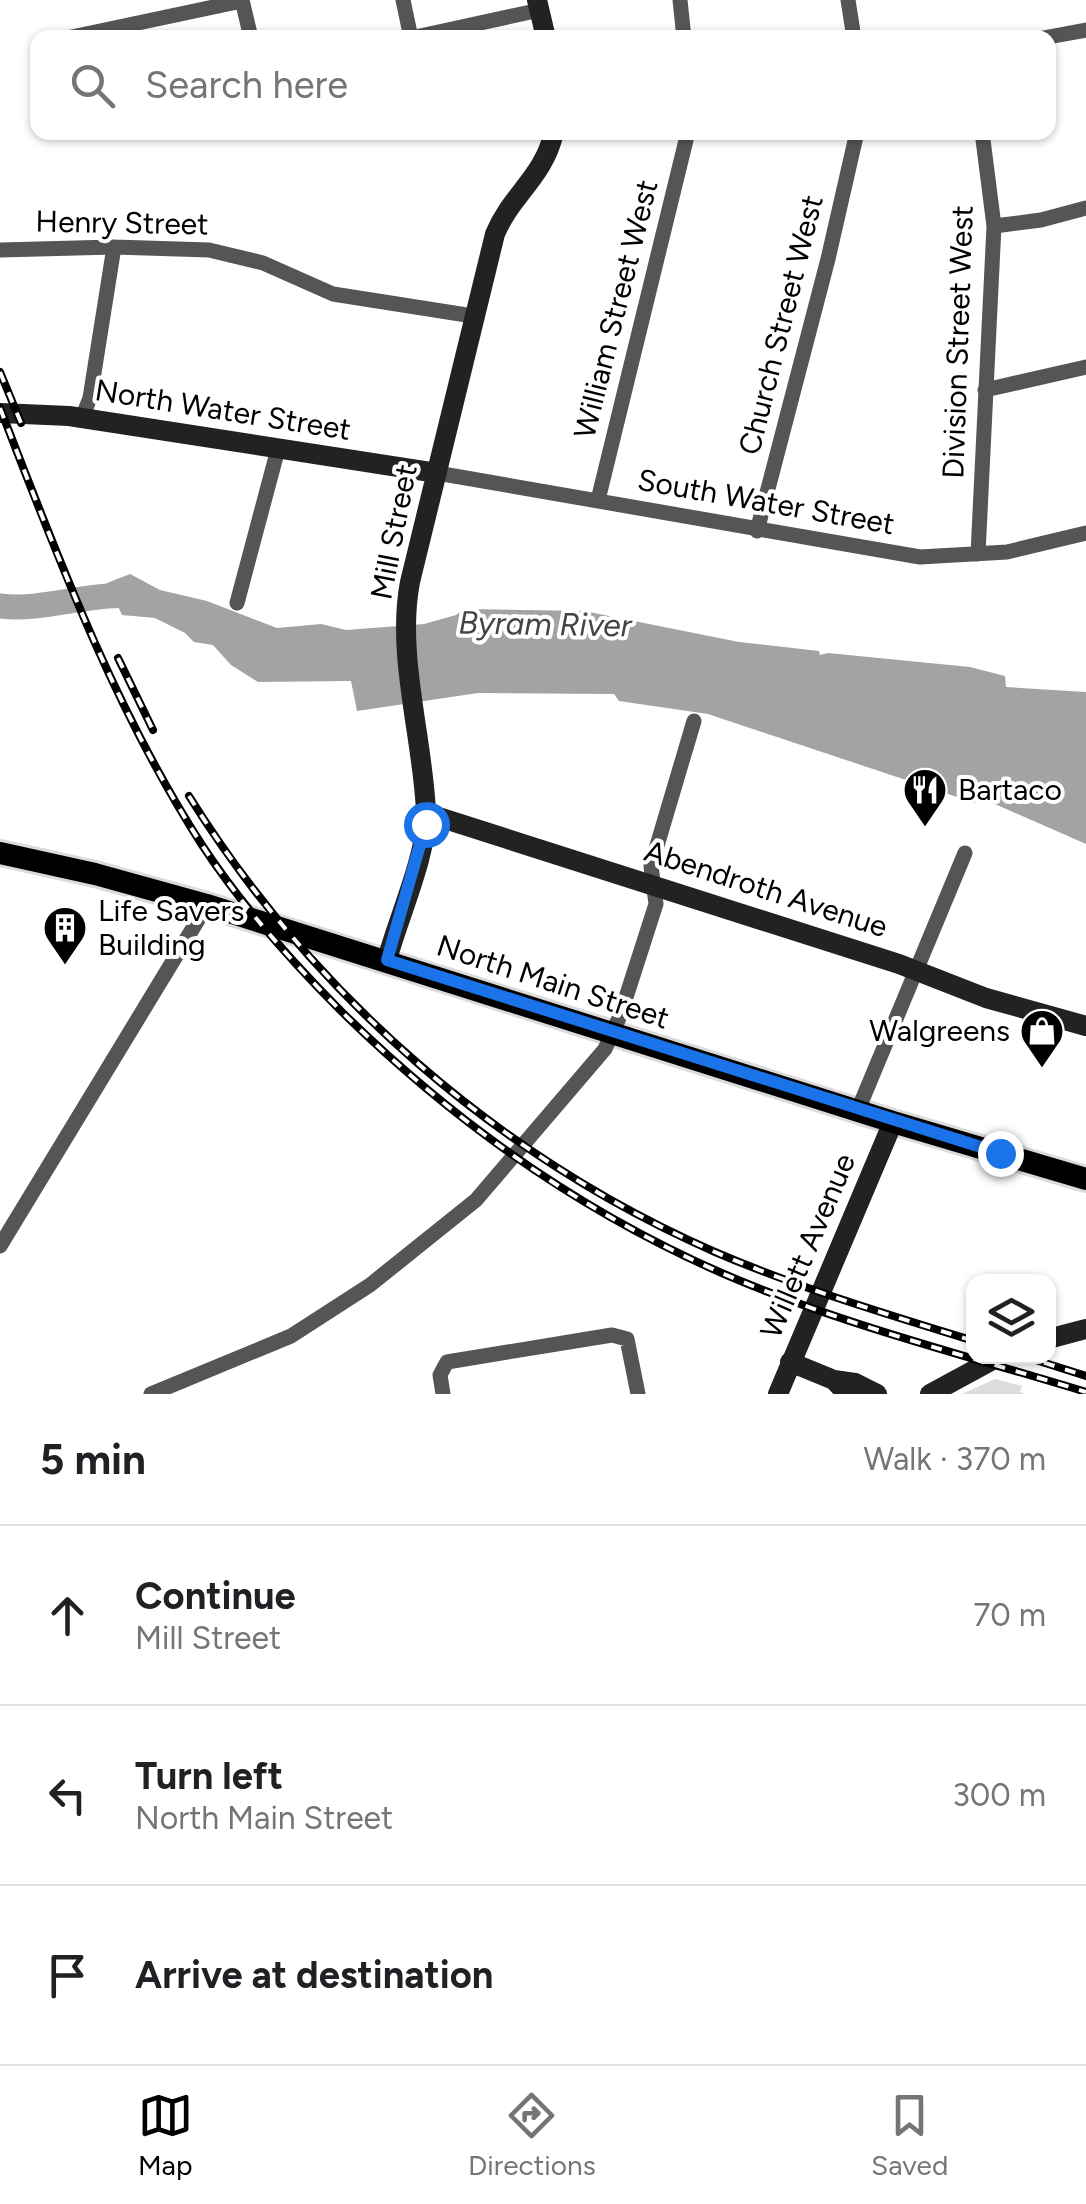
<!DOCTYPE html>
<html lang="en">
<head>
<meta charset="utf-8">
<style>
  :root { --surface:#fff; --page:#f2f2f2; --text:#202124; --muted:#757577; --line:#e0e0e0; --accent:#000 }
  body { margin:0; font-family:Figtree,sans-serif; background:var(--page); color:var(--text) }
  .controls { position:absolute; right:30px; bottom:30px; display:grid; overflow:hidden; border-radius:20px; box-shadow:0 2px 8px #0004 }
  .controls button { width:90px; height:90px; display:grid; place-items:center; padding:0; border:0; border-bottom:2px solid var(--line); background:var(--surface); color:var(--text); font:50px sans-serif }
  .stop { position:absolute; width:30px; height:30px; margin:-22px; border:8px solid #1a73e8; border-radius:50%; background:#fff }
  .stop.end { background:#1a73e8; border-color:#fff; box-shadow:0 2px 10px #0008 }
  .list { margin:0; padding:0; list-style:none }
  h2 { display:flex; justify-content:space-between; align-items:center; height:130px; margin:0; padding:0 40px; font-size:42px }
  h2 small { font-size:32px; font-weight:400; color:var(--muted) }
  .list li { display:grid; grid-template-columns:65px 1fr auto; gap:30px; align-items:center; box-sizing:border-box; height:180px; padding:0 40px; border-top:2px solid var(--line) }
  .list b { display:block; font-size:38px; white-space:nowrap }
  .list p { margin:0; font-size:32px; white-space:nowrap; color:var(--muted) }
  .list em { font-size:32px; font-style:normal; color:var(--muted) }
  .icon { flex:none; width:55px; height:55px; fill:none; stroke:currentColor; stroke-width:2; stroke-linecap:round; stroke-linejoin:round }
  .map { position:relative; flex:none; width:1086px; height:1394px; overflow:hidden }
  .search { position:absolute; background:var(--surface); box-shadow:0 2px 8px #0004; left:30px; right:30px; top:30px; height:110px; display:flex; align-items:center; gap:25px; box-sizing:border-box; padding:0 35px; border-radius:20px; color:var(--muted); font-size:38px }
  .sheet { height:670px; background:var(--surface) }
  nav { display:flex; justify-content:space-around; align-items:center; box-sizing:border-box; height:140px; border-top:2px solid var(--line); background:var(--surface); font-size:28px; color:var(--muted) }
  nav a { display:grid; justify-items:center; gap:5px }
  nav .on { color:var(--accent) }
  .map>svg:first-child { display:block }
</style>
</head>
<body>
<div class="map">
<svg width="1086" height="1394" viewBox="0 0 1086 1394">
  <rect width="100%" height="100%" fill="#fff"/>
  <path fill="#dcdcdc" d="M995 1379 1022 1386 1020 1392 1026 1394H962Z"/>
  <path fill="#a3a3a3" d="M130 574 160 590 207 601 277 628 321 624 346 630 424 624 456 615 465 609 584 611 739 642 819 651 820 655 828 653 970 667 1005 676 1006 687 1086 692V844L979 797 975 803 708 714 619 701 614 694 478 693 357 711 351 681 258 682 231 665 213 645 194 642 185 633 155 618 122 615 107 583Z"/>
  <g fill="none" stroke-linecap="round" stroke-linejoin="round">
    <path stroke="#a3a3a3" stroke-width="25" d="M0 606C47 612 100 588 144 598"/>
    <defs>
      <path id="primary" d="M0 853 95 874 207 905 893 1122 1086 1179"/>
    </defs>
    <use href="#primary" stroke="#dbdbdb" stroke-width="28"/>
    <path stroke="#555" stroke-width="15" d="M242 0 251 38
      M403 0 411 38
      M680 0 684 38
      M848 0 854 38
      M67 38 242 1
      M411 38 540 10
      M1043 38 1086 30
      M994 226 1041 220 1086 208
      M0 250 114 247 209 250 263 263 333 294 473 316
      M985 390 1086 367
      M82 418 90 398 114 247
      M437 473 920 557 1007 552 1086 533
      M598 500 688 132
      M757 531 828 259 857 132
      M978 554 994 226 982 132
      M237 603 278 449
      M858 1110 965 853
      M0 1246 207 905
      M151 1394 291 1336 370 1285 476 1200 605 1049 620 1016 656 904 651 866 694 721
      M443 1394 440 1375 447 1362 612 1335 627 1339 638 1394"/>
    <path stroke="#222" stroke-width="20" d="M537 0 546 38
      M0 413 69 416 437 473
      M426 813 899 964 986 998 1086 1026
      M387 960C398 918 428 853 426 812 423 738 396 655 410 582L495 234C511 195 544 177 554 132
      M1048 1339 1086 1329
      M790 1362 834 1380 847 1394
      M834 1380 855 1383 877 1394
      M778 1394 893 1122
      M930 1394 1000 1356"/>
    <use href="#primary" stroke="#000" stroke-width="22"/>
    <defs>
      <path id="rail" d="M0 372 21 423
        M0 408C58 558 115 710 202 845 242 906 290 960 342 1012 454 1122 579 1211 724 1274 840 1324 965 1355 1086 1392
        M118 658 153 730
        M189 796C313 995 500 1158 715 1252 799 1288 886 1314 974 1341
        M1023 1356 1086 1376"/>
    </defs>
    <use href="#rail" stroke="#000" stroke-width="8"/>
    <use href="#rail" stroke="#fff" stroke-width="4" stroke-dasharray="11" stroke-linecap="butt"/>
  </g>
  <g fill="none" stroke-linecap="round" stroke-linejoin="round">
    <path stroke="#1a73e8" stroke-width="12" d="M426 824 387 960 1000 1153"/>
  </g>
  <defs>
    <symbol id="restaurant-pin" viewBox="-11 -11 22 30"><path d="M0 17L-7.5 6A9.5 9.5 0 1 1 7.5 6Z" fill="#000" stroke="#fff"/><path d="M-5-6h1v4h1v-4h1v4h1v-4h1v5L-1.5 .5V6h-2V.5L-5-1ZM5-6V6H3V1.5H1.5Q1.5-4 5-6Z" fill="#fff"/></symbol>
    <symbol id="building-pin" viewBox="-11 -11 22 30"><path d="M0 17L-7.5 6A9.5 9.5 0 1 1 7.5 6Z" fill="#000" stroke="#fff"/><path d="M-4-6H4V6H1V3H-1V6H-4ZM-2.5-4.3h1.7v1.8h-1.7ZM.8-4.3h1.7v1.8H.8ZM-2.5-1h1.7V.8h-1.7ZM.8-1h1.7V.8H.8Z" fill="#fff"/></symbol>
    <symbol id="shop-pin" viewBox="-11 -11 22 30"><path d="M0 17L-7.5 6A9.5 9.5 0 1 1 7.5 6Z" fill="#000" stroke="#fff"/><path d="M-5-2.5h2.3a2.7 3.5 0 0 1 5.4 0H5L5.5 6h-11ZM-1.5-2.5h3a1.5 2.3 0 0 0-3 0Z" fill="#fff"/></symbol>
  </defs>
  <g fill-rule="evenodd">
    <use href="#restaurant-pin" x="900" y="765" width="50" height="68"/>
    <use href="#building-pin" x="40" y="903" width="50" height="68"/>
    <use href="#shop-pin" x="1017" y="1006" width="50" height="68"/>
  </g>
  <g text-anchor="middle" stroke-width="8" stroke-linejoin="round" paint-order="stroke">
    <g font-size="30" fill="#000" stroke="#fff">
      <text transform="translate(122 223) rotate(1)" y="10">Henry Street</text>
      <text transform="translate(616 309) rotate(-76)" y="10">William Street West</text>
      <text transform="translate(781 325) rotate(-76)" y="10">Church Street West</text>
      <text transform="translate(958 342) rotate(-88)" y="10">Division Street West</text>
      <text transform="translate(223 410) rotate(9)" y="10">North Water Street</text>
      <text transform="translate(766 502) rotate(10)" y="10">South Water Street</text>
      <text transform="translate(394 532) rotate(-79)" y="10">Mill Street</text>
      <text transform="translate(766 889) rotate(18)" y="10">Abendroth Avenue</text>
      <text transform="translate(553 982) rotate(18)" y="10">North Main Street</text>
      <text transform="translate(808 1246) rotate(-67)" y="10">Willett Avenue</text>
    </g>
    <g font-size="30" fill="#000" stroke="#fff" text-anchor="start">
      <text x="958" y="800">Bartaco</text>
      <text x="98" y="921">Life Savers<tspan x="98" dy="34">Building</tspan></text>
      <text x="1010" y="1041" text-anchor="end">Walgreens</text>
    </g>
    <g font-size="32" font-style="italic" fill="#444" stroke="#fff">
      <text transform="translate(545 624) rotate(1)" y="11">Byram River</text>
    </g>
  </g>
</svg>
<div class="controls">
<button><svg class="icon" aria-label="layers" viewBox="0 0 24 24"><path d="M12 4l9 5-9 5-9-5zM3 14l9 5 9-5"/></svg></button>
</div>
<div class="stop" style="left:426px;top:824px"></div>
<div class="stop end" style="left:1000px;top:1153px"></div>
<div class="search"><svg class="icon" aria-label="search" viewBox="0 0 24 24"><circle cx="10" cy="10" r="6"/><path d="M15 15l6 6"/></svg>Search here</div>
</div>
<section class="sheet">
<h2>5 min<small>Walk · 370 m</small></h2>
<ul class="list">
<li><svg class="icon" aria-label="ahead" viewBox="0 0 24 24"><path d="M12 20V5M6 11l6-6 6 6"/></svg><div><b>Continue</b><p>Mill Street</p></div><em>70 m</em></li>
<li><svg class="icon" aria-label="left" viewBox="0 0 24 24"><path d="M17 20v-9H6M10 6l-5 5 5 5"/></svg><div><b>Turn left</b><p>North Main Street</p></div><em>300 m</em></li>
<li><svg class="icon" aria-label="arrive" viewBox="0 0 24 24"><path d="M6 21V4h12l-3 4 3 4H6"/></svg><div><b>Arrive at destination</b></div></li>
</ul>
</section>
<nav>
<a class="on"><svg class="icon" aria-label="map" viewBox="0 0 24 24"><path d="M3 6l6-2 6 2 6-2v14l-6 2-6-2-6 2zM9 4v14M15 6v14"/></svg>Map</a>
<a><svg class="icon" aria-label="directions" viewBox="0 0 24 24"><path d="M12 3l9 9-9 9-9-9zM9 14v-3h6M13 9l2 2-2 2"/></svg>Directions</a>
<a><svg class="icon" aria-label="saved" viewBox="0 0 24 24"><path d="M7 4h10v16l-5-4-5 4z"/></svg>Saved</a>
</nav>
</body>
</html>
